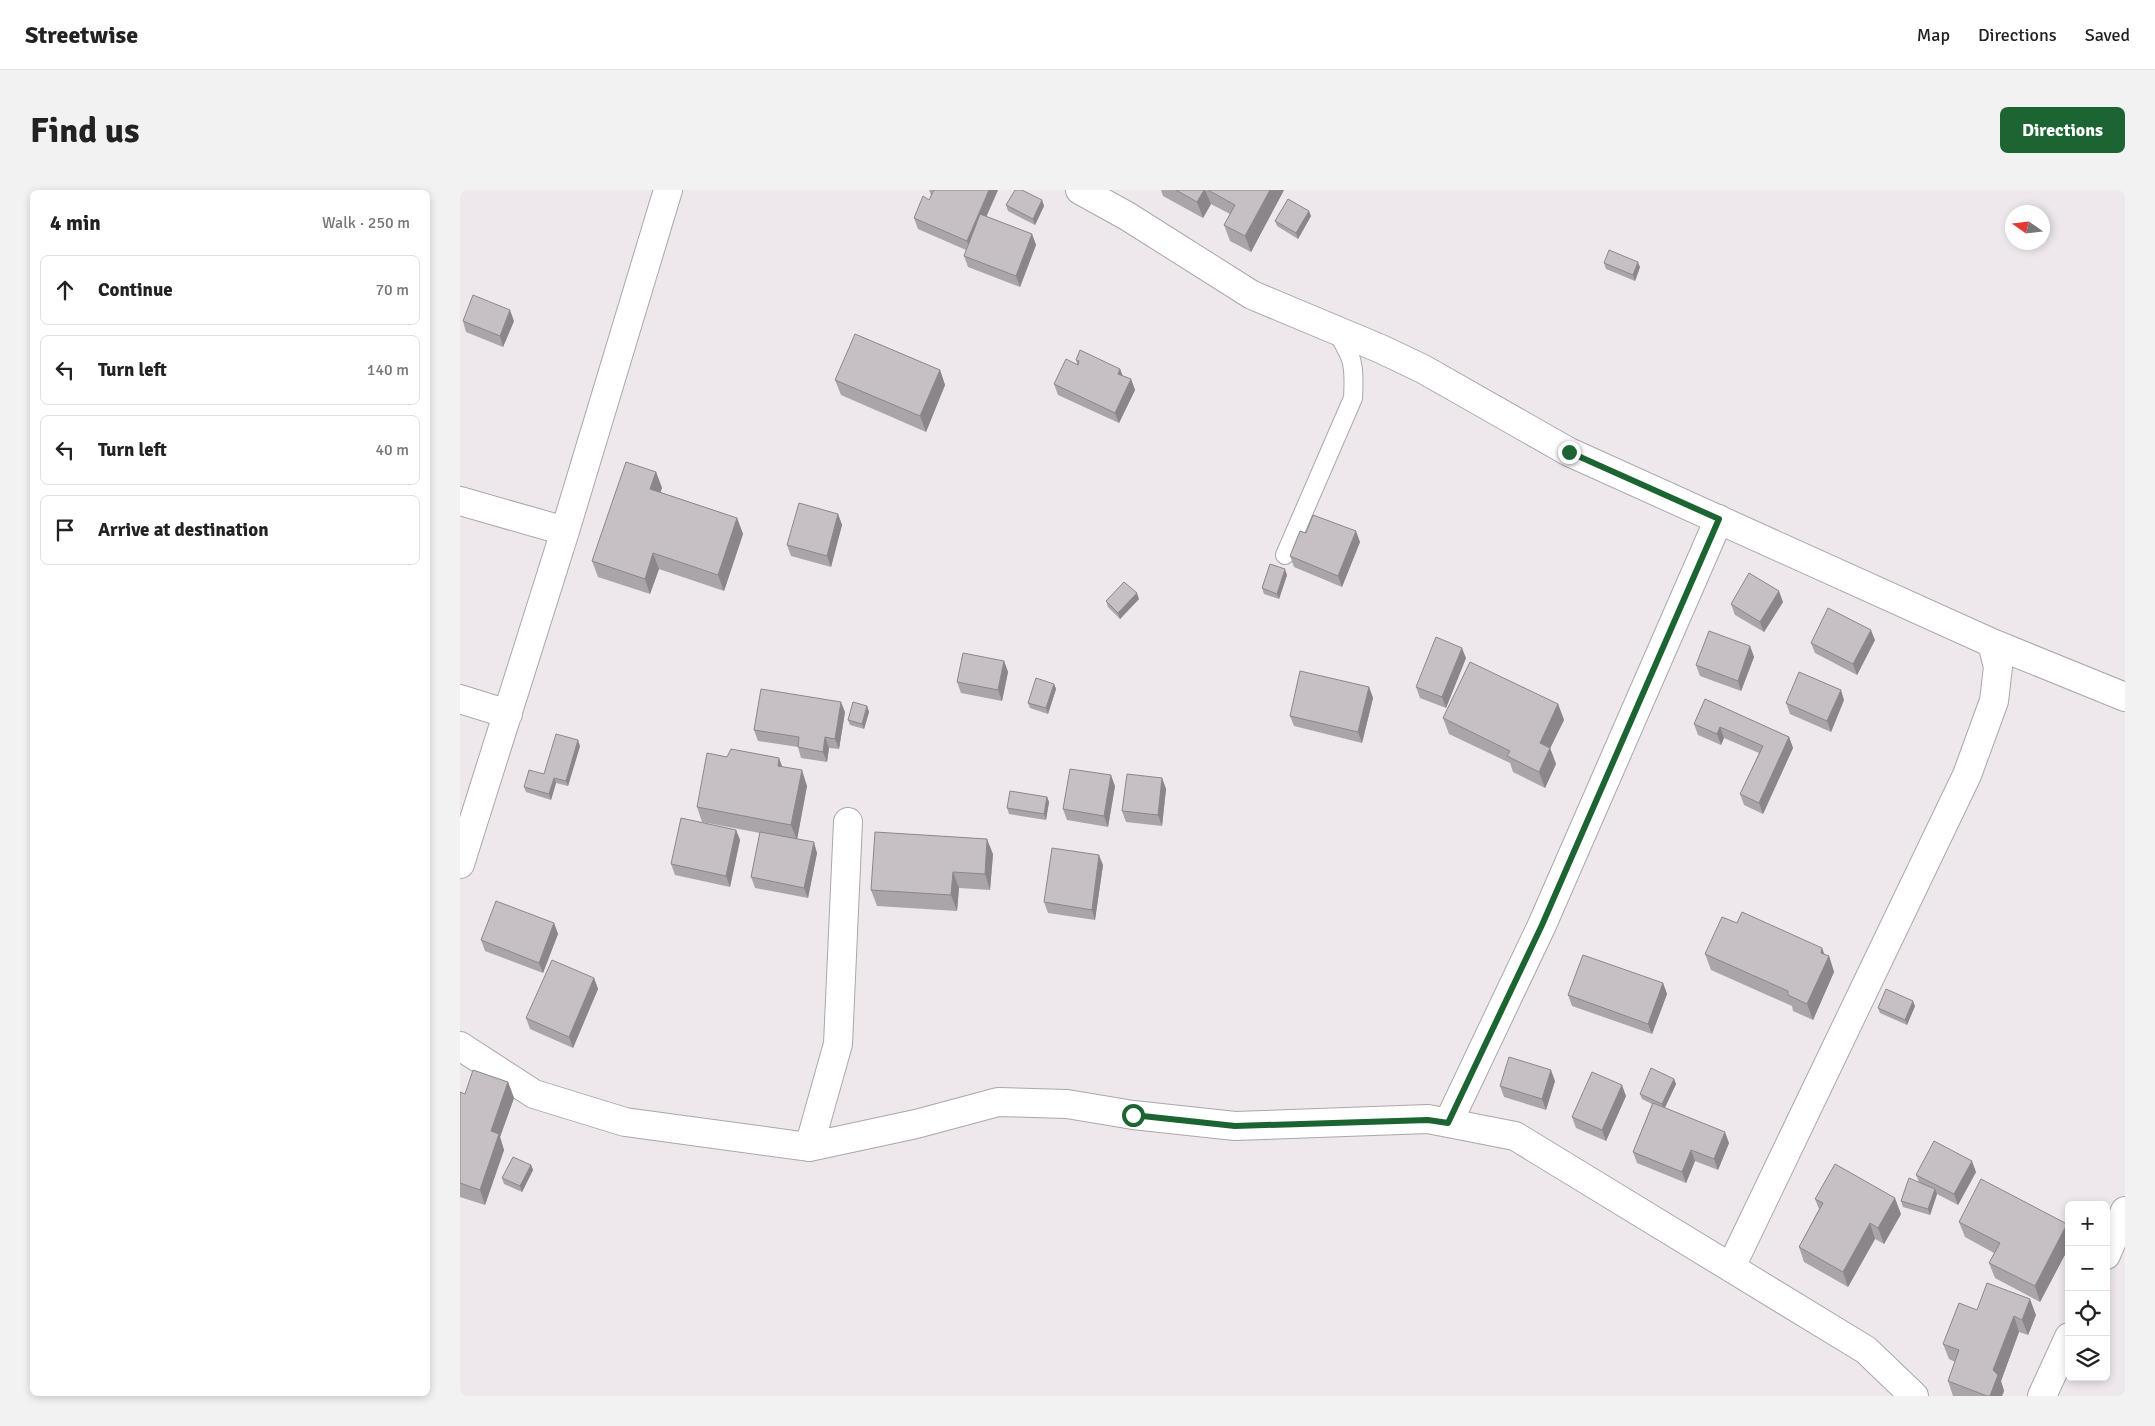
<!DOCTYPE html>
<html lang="en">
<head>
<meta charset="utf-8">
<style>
  :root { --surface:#fff; --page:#f2f2f2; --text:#222; --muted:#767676; --line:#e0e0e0; --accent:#1c6533 }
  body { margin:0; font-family:Signika,sans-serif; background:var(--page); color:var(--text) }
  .controls { position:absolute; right:15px; bottom:15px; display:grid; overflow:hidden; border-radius:8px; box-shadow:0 2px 8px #0003 }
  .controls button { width:45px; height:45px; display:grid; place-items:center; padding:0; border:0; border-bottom:1px solid var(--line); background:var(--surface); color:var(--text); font:25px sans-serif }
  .compass { position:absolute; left:1545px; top:15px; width:45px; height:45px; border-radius:50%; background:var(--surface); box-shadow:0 2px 8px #0003; rotate:284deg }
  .stop { position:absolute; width:15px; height:15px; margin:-11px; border:4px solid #1c6533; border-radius:50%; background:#fff }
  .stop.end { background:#1c6533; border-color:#fff; box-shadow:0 1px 5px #0008 }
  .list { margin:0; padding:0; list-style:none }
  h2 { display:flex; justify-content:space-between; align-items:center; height:65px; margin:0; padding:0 20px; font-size:21px }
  h2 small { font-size:16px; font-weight:400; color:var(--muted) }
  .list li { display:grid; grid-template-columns:32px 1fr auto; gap:15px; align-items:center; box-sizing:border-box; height:70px; margin:0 10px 10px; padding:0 10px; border:1px solid var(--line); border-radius:8px }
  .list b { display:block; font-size:19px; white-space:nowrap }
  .list em { font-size:16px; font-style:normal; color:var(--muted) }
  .icon { flex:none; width:28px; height:28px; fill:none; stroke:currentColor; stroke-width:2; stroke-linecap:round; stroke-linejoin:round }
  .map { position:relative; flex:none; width:1665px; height:1206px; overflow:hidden; border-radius:8px }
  header { display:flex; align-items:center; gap:30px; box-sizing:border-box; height:70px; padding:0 25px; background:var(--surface); border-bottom:1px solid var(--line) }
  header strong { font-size:24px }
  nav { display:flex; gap:28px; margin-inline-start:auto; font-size:18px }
  .intro { display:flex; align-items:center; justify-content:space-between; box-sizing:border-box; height:120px; padding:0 30px }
  h1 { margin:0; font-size:35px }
  .button { padding:12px 22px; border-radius:8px; background:var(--accent); color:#fff; font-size:18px; font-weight:700 }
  main { display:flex; gap:30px; padding:0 30px }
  aside { flex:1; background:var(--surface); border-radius:8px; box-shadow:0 2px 8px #0003 }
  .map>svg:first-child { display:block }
</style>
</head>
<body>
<header>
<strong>Streetwise</strong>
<nav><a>Map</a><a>Directions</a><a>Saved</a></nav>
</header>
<div class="intro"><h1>Find us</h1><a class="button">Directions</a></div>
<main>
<aside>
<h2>4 min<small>Walk · 250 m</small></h2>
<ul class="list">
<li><svg class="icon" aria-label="ahead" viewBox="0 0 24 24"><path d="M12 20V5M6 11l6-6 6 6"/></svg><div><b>Continue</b></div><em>70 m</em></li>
<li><svg class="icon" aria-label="left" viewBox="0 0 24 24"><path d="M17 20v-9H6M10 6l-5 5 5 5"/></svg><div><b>Turn left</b></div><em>140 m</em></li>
<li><svg class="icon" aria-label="left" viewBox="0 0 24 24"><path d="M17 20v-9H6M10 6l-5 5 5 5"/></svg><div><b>Turn left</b></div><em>40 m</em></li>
<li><svg class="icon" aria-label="arrive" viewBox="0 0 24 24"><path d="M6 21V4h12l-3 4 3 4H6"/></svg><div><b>Arrive at destination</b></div></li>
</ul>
</aside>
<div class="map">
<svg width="1665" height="1206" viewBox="0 0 1665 1206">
  <rect width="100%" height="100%" fill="#eee8ed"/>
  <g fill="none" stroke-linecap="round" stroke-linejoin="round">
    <defs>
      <path id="lane" d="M825 365 893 208C895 173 893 168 875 139"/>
      <path id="street" d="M620 0 667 26 792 105 921 159 963 179 1109 262 1532 453 1665 507
        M0 311 105 341
        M0 509 48 524
        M0 674 105 341 208 0
        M0 856 74 904 165 932 349 957 456 934 538 912 607 914 673 925 775 936 968 929 1055 946 1406 1160 1454 1206
        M988 933 1082 735 1259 329
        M349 957 378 854 388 632
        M1646 1065 1665 1021
        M1271 1077 1507 585 1534 511 1538 477 1532 453
        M1582 1206 1609 1147"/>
    </defs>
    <use href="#lane" stroke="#aca6ab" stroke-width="20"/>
    <use href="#street" stroke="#aca6ab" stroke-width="30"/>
    <use href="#lane" stroke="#fff" stroke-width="18"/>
    <use href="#street" stroke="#fff" stroke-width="28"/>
  </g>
  <path fill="#aaa5a9" d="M469 0H538L526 26 572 44 576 55 560 97 508 77 504 66 506 60 458 39 454 28 469 10 471 5Z
    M701 0H824L791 62 770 51 764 35 770 24 751 14 743 28 703 6Z
    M582 10 584 16 575 35 548 21 546 15Z
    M851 26 838 49 817 36 815 31Z
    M1144 73 1180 77 1175 91 1146 79Z
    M3 131H54L43 157 6 142Z
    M616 170 660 179 663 186 671 189 675 200 659 233 598 205 594 194 617 174Z
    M480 180 485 195 466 242 381 205 375 190Z
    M196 282 202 298 200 302 277 328 283 344 264 401 199 379 190 404 138 387 132 371Z
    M378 324 382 335 371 377 331 366 327 355Z
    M846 343 900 352 882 397 834 377 830 366Z
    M827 385 819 409 804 404 802 398Z
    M679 409 660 429 648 417 646 411Z
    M1323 412 1304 442 1275 425 1271 414Z
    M1415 450 1397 485 1355 463 1351 453Z
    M1290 456 1294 467 1281 501 1240 486 1236 475Z
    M1006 468 986 518 960 508 956 497Z
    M544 471 548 482 542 511 501 503 497 492Z
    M594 494 596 499 588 524 570 518 568 513Z
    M909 497 913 508 902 553 834 536 830 526Z
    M1245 509 1329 547 1333 558 1303 624 1284 615 1280 604 1299 563 1264 548 1261 555 1238 545 1234 534Z
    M1384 510 1371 542 1330 524 1326 513Z
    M1098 514 1104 530 1090 558 1096 574 1085 598 1053 582 1050 573 989 544 983 528Z
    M407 516 409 522 404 539 390 535 388 530Z
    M385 522 379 559 369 558 367 572 341 568 338 557 298 551 294 540Z
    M120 556 108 596 96 593 91 610 66 602 64 597 84 584Z
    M322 577 347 596 337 649 357 663 348 708 295 698 291 687 300 643 242 632 237 617Z
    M702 588 706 599 702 636 666 632 662 621Z
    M655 596 648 637 607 630 603 619Z
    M587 607 589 612 586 630 549 624 547 618Z
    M276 640 280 650 270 697 215 685 211 674Z
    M533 664 530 700 499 698 497 721 417 716 411 700Z
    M643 675 635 730 588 723 584 712Z
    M94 733 98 744 83 783 25 761 21 750Z
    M1277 733 1362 758 1364 764 1369 766 1374 782 1353 830 1333 821 1332 816 1251 780 1245 764Z
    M134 788 138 799 113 858 70 839 66 828Z
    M1203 793 1207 804 1192 844 1112 816 1108 805Z
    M1455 816 1447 835 1420 823 1418 818Z
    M1214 889 1216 894 1205 918 1269 953 1258 980 1235 971 1226 993 1177 973 1173 962 1192 914 1182 909 1180 904Z
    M1095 891 1086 920 1044 907 1040 896Z
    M48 892 54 908 40 947 44 960 25 1015 0 1007V902L5 904Z
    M1166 906 1146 951 1116 938 1112 927Z
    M71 975 73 980 62 1002 44 994 42 988Z
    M1516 982 1498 1015 1477 1004 1470 1025 1443 1017 1441 1011 1459 992 1456 985Z
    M1355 1009 1441 1024 1424 1054 1415 1049 1388 1097 1344 1072 1339 1057 1359 1019Z
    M1499 1032 1609 1039V1057L1580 1112 1535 1088 1529 1073 1534 1063 1505 1047Z
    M1517 1120 1576 1125 1568 1145 1559 1142 1541 1191 1544 1201 1542 1206H1493L1488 1191 1495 1172 1489 1169 1483 1154Z"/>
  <path fill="#8b868a" d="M529 0H538L511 62 507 51Z
    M744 0H745L751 14 743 28 737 12Z
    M810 0H824L791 62 785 46Z
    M582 10 584 16 575 35 573 29Z
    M849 21 851 26 838 49 836 43Z
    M572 44 576 55 560 97 556 86Z
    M1178 72 1180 77 1175 91 1173 85Z
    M50 120 54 131 43 157 40 146Z
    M660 179 664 190 658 184Z
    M480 180 485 195 466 242 460 226Z
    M671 189 675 200 659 233 655 223Z
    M196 282 202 298 196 314 190 299Z
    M378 324 382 335 371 377 367 366Z
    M277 328 283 344 264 401 258 385Z
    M896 341 900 352 882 397 878 386Z
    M193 363 199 379 190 404 185 389Z
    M825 379 827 385 819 409 817 404Z
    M1319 401 1323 412 1304 442 1300 432Z
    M677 403 679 409 660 429 658 423Z
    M1411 440 1415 450 1397 485 1393 474Z
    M1290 456 1294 467 1281 501 1278 491Z
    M1002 458 1006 468 986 518 982 507Z
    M544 471 548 482 542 511 538 500Z
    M594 494 596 499 588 524 586 518Z
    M909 497 913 508 902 553 898 542Z
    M1381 500 1384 510 1371 542 1367 531Z
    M381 512 385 522 379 559 375 549Z
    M1098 514 1104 530 1085 569 1080 553Z
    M407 516 409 522 404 539 402 534Z
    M1260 537 1264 548 1261 555 1257 544Z
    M365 547 369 558 367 572 363 562Z
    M1329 547 1333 558 1303 624 1299 613Z
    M118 550 120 556 108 596 106 591Z
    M1090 558 1096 574 1085 598 1079 582Z
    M319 568 325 584 318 576Z
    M342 580 347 596 337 650 331 635Z
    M651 585 655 596 648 637 644 626Z
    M94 588 96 593 91 610 89 604Z
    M702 588 706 599 702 636 698 625Z
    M587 607 589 612 586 630 584 624Z
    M276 640 280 650 270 697 266 686Z
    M527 649 533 664 530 700 525 684Z
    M354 652 357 663 348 708 344 698Z
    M639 665 643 675 635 730 632 720Z
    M493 682 499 698 497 721 491 705Z
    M94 733 98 744 83 783 79 773Z
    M1362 758 1367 771 1369 766 1374 782 1353 830 1347 814Z
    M134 788 138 799 113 858 109 847Z
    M1203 793 1207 804 1192 844 1188 834Z
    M1453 811 1455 816 1447 835 1445 830Z
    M1091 880 1095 891 1086 920 1082 909Z
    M1214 889 1216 894 1204 919 1202 914Z
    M48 892 54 908 40 947 44 960 25 1015 20 1000 31 941Z
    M1162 895 1166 906 1146 951 1142 940Z
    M1265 942 1269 953 1258 980 1254 969Z
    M1231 960 1235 971 1226 993 1222 982Z
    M1512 971 1516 982 1498 1015 1494 1004Z
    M71 975 73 980 62 1002 60 996Z
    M1475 999 1477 1004 1470 1025 1468 1019Z
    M1435 1008 1441 1024 1424 1054 1418 1038Z
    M1410 1033 1415 1049 1388 1097 1383 1082Z
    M1607 1034 1609 1039V1057L1580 1112 1575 1096Z
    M1570 1109 1576 1125 1568 1145 1562 1130Z
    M1554 1126 1559 1142 1541 1191 1544 1201 1542 1206H1530L1533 1180Z"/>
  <path fill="#c6c0c5" stroke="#8b868a" d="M474 0H529L507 51 454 28 463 6 469 10Z
    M555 0H562L582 10 573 29 546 15Z
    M716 0H744L737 12Z
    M748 0H810L785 46 764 35 775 15Z
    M828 9 849 21 836 43 815 31Z
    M520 24 572 44 556 86 504 66Z
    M1149 60 1178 72 1173 85 1144 73Z
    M13 105 50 120 40 146 3 131Z
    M395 144 480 180 460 226 375 190Z
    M620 160 660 179 658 184 671 189 655 223 594 194 606 169 618 175 619 171 616 170Z
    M166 272 196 282 190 299 277 328 258 385 193 363 185 389 132 371Z
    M339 313 378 324 367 366 327 355Z
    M853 325 896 341 878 386 830 366 840 341 846 343Z
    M810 374 825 379 817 404 802 398Z
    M1289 383 1319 401 1300 432 1271 414Z
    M664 392 677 403 658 423 646 411Z
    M1368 418 1411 440 1393 474 1351 453Z
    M1249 441 1290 456 1278 491 1236 475Z
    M976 447 1002 458 982 507 956 497Z
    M503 463 544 471 538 500 497 492Z
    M1010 472 1098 514 1080 553 1090 558 1079 582 1047 566 1050 561 983 528Z
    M840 481 909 497 898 542 830 526Z
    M1339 482 1381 500 1367 531 1326 513Z
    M576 488 594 494 586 518 568 513Z
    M301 499 381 512 375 549 365 547 363 562 338 557 339 547 294 540Z
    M1245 509 1329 547 1299 613 1280 604 1303 556 1260 537 1257 544 1234 534Z
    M393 512 407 516 402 534 388 530Z
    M96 544 118 550 106 591 94 588 89 604 64 597 69 580 84 584Z
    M271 559 319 568 318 576 342 580 331 635 237 617 247 563 267 567Z
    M610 579 651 585 644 626 603 619Z
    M667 584 702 588 698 625 662 621Z
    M550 601 587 607 584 624 547 618Z
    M221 628 276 640 266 686 211 674Z
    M300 642 354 652 344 698 291 687Z
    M415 642 527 649 525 684 493 682 491 705 411 700Z
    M592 658 639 665 632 720 584 712Z
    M36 711 94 733 79 773 21 750Z
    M1282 722 1362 758 1361 763 1369 766 1347 814 1328 805V801L1245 764 1262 727 1277 733Z
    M1123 765 1203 793 1188 834 1108 805Z
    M92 770 134 788 109 847 66 828Z
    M1426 799 1453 811 1445 830 1418 818Z
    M1049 867 1091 880 1082 909 1040 896Z
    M1191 878 1214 889 1202 914 1180 904Z
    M13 880 48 892 31 941 39 944 20 1000 0 993V902L5 904Z
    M1132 882 1162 895 1142 940 1112 927Z
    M1193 913 1265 942 1254 969 1231 960 1222 982 1173 962Z
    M1474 951 1512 971 1494 1004 1456 985Z
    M53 967 71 975 60 996 42 988Z
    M1375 974 1435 1008 1418 1038 1410 1033 1383 1082 1339 1057 1363 1013 1355 1009Z
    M1449 988 1475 999 1468 1019 1441 1011Z
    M1521 989 1607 1034 1575 1096 1529 1073 1540 1053 1499 1032Z
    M1527 1093 1570 1109 1562 1130 1554 1126 1533 1180 1538 1185 1530 1206H1527L1488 1191 1499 1160 1483 1154 1499 1113 1517 1120Z"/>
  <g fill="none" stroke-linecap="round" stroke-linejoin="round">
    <path stroke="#1c6533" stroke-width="6" d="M673 925 775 936 968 930 988 933 1082 735 1259 329 1109 262"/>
  </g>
</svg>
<div class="controls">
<button>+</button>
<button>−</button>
<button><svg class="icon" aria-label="locate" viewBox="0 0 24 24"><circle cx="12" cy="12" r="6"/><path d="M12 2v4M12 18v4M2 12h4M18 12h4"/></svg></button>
<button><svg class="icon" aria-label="layers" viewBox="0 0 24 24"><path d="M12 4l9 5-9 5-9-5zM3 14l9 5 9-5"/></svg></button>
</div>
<svg class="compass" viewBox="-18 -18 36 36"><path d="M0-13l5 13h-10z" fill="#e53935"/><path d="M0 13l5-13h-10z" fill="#767676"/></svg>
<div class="stop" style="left:673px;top:925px"></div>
<div class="stop end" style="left:1109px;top:262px"></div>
</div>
</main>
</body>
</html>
